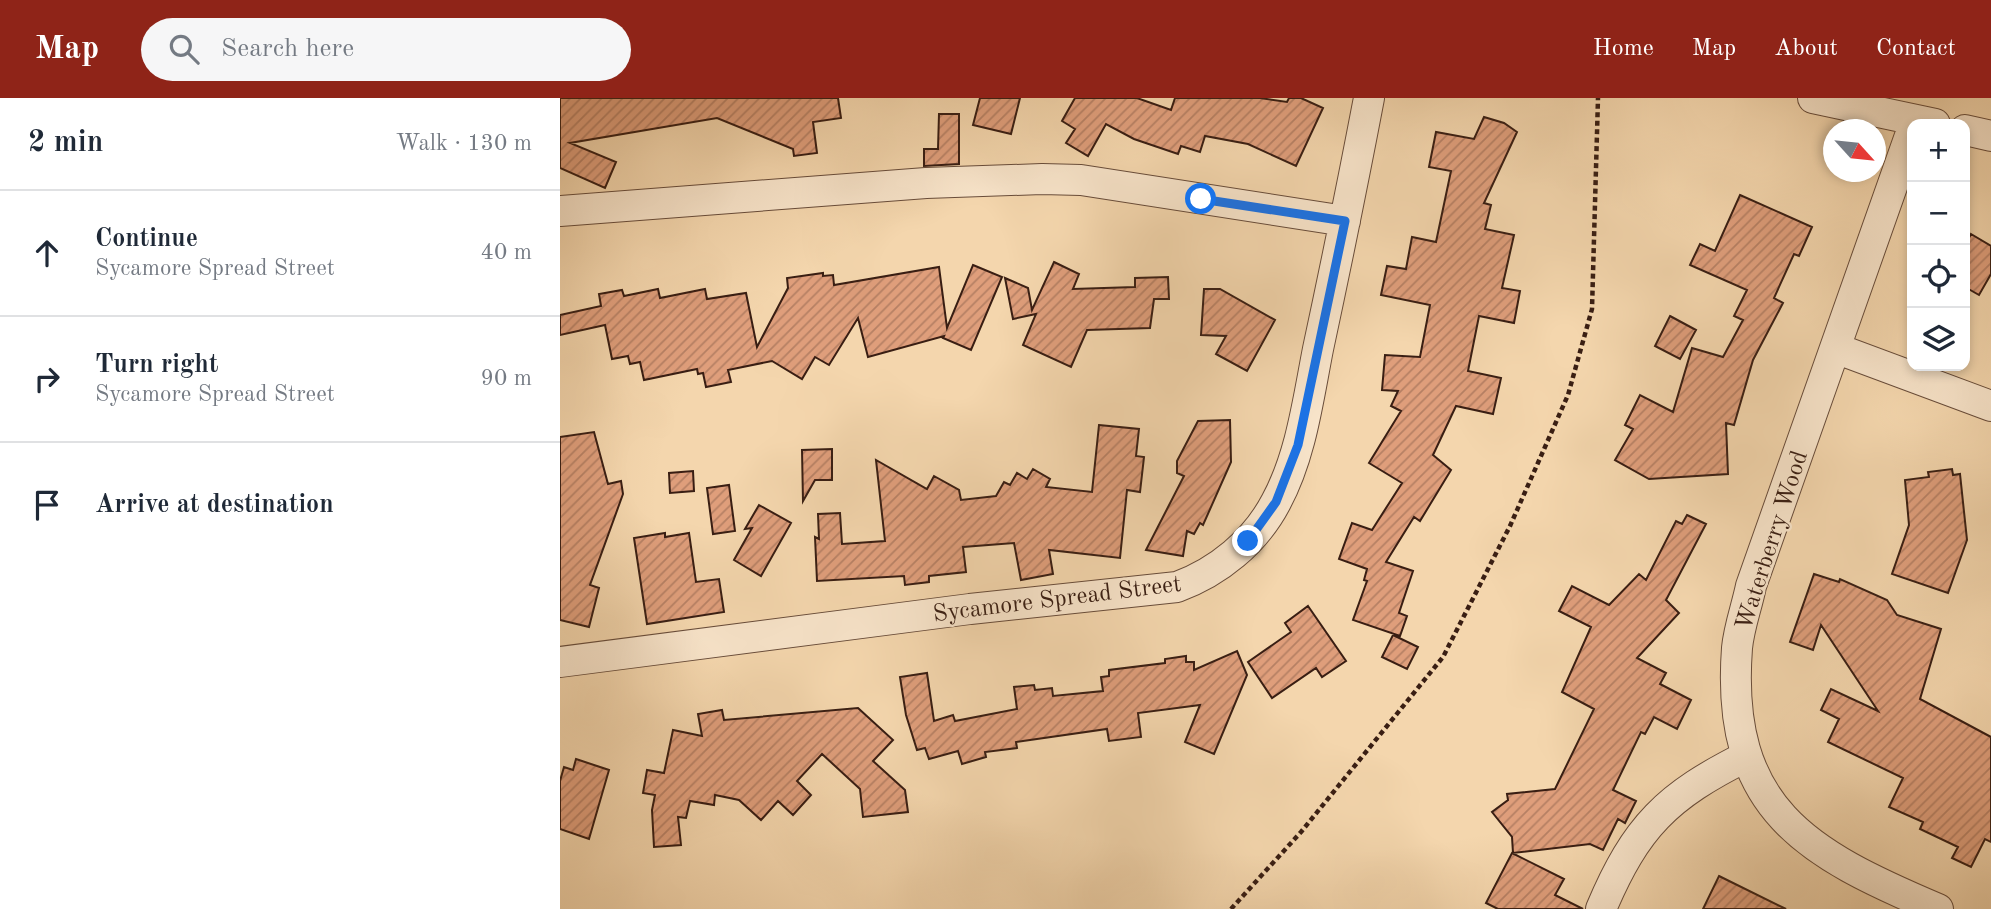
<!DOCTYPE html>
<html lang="en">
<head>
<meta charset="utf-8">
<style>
  :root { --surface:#fff; --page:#f6f6f7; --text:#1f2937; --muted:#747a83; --line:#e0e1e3; --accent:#8f2418 }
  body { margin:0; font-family:"Old Standard TT",serif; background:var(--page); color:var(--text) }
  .controls { position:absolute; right:21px; top:21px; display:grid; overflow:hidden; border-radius:14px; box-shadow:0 4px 10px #0003 }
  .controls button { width:63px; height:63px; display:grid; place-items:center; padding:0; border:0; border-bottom:2px solid var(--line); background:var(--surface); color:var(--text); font:35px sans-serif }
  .compass { position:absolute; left:1263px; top:21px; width:63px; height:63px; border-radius:50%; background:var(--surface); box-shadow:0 4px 10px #0003; rotate:117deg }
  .stop { position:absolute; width:21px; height:21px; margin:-16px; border:5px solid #1a73e8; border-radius:50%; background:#fff }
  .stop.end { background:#1a73e8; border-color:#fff; box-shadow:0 2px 7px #0008 }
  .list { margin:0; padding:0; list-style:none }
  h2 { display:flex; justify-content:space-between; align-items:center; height:91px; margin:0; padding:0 28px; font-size:30px }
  h2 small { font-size:23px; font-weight:400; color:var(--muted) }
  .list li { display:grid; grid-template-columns:46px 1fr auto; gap:21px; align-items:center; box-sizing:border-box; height:126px; padding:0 28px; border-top:2px solid var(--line) }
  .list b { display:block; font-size:26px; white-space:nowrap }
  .list p { margin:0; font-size:23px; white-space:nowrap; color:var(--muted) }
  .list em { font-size:23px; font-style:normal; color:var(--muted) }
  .icon { flex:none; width:38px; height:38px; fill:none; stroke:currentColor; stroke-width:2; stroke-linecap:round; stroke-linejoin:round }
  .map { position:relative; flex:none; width:1431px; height:811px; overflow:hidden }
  header { display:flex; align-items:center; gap:42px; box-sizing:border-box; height:98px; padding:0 35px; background:var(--accent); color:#fff }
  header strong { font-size:33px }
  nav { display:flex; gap:38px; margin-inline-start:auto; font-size:24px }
  .search { width:490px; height:63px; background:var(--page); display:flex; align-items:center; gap:18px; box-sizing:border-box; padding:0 24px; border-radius:38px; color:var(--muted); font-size:26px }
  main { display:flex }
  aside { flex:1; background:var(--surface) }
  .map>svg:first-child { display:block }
</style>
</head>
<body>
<header>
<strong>Map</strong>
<div class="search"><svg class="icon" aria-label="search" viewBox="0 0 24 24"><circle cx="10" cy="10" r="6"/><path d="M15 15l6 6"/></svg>Search here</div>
<nav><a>Home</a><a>Map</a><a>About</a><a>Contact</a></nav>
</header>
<main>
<aside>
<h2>2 min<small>Walk · 130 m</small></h2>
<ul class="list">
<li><svg class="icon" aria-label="ahead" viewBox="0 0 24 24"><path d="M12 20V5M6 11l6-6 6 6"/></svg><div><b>Continue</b><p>Sycamore Spread Street</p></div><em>40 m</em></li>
<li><svg class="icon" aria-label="right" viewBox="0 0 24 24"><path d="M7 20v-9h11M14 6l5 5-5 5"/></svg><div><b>Turn right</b><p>Sycamore Spread Street</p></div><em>90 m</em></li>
<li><svg class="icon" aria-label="arrive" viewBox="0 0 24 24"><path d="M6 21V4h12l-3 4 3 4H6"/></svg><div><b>Arrive at destination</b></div></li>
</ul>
</aside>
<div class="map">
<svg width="1431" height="811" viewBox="0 0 1431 811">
  <defs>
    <pattern id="building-hatch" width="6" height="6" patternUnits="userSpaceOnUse" patternTransform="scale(1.75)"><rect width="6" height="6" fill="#df9e7b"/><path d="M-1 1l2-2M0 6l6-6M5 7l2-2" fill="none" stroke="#b68064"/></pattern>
  </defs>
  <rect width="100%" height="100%" fill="#f4d6ad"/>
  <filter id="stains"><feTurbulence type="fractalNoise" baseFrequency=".00286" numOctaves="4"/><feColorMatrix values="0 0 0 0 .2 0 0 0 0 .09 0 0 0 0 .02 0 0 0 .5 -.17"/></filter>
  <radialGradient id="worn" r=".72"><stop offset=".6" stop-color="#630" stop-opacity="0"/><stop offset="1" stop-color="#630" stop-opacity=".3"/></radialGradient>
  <path fill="url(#building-hatch)" stroke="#391e13" stroke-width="2" d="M0 0H278L281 20 253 24 257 55 234 58 233 51 157 20 10 45 56 64 45 90 0 70Z
    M420 0H460L451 36 413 27Z
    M515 0H577L611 12 615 0H700L727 4 729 0H741L763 10 736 68 688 46 645 38 640 54 621 48 618 56 574 41 546 26 528 58 506 45 515 31 502 23Z
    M379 16H399V66L364 68V51H378Z
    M924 19 944 25 957 34 924 105 931 107 925 131 954 137 942 190 960 193 954 225 919 218 908 273 941 280 933 316 896 308 873 357 891 372 860 423 854 419 826 464 853 473 839 515 847 518 840 538 793 522 807 483 804 482 807 471 779 461 792 425 812 432 842 385 809 365 841 313 831 308 838 293 822 292 825 257 860 259 870 207 821 197 827 168 846 171 852 139 876 144 891 73 869 69 876 34 914 41Z
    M1180 97 1252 129 1239 158 1234 156 1214 200 1223 205 1193 262 1174 327 1166 325 1168 376 1089 381 1055 362 1073 331 1065 327 1080 297 1113 314 1132 250 1163 259 1183 222 1174 218 1187 192 1130 167 1140 146 1155 153Z
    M1411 136 1431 148V176L1419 197 1405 189V147Z
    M494 164 519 176 513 191 575 189V180L608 179 609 201H594L590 230 527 232 511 269 463 247 476 216 453 221 445 180 468 190 472 212Z
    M413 167 442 179 411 252 383 240 384 238 308 259 298 220 269 267 255 259 242 281 212 263 168 272 171 284 146 289 143 275 138 276 137 271 84 282 80 264 70 266 68 258 52 261 45 227 0 237V217L41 208 39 196 62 192 64 198 98 191 100 200 145 191 147 201 186 195 197 249 228 190 227 180 263 175V178L273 177 274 187 379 169 387 230Z
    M644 191H660L715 222 687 273 656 256 666 238 641 237Z
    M1110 218 1136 232 1120 261 1095 248Z
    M670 322 671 364 643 427 640 425 634 436 627 433 623 458 586 452 624 378 617 375V363L638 323Z
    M539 327 579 331 576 358 584 359 580 394 567 392 560 460 489 452 493 476 461 482 454 445 403 449 406 474 369 478V484L345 487 344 478 257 483 255 439 259 441 258 416 280 415 282 446 325 443 316 362 367 391 374 378 399 392 401 402 436 398 444 384 450 387 457 375 467 381 473 371 490 381 486 389 532 394Z
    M34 334 48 386 61 383 63 396 30 487 39 490 29 529 0 522V339Z
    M272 351V382H255L243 403 242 352Z
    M1392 371 1393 377 1400 376 1407 442 1388 495 1332 476 1349 427 1345 382 1369 379 1368 374Z
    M133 373 134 393 110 395 109 375Z
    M169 387 175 433 153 436 147 390Z
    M199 407 231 425 201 478 174 462 192 430 185 431Z
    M1127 417 1146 426 1106 502 1119 515 1077 560 1106 575 1100 586 1131 602 1117 631 1094 619 1085 636 1081 634 1053 692 1076 703 1065 725 1058 721 1043 752 1030 746 953 755 952 739 932 714 948 702 947 696 995 691 1034 611 1002 594 1031 529 999 513 1012 488 1049 507 1079 476 1086 482 1116 423 1122 426Z
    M105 435V439L129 435 136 484 159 481 164 514 87 526 74 440Z
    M1254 476 1279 484 1280 481 1327 502 1337 517 1381 531 1360 601 1431 639V744L1425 741 1411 769 1392 760 1398 749 1360 731 1363 724 1329 709 1343 680 1268 644 1279 621 1261 612 1271 591 1318 613 1261 527 1253 552 1230 544Z
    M748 508 786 563 762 579 756 570 712 600 688 564 731 534 725 525Z
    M833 537 858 549 847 571 822 559Z
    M677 553 687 577 654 656 625 644 640 607 578 615 581 639 549 643 547 631 456 644 457 650 425 654 426 659 402 666 398 653 369 661 365 650 357 652 346 617 340 579 367 575 374 623 393 617 395 623 457 611 454 589 474 587 475 592 492 590 493 598 543 593 541 579 549 578V572L605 565V561L626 558V564H634V572Z
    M298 610 333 642 313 663 345 692 348 714 303 719 300 691 262 656 237 683 251 697 233 717 218 703 201 722 179 702 155 697 154 707 130 703 126 720 118 719 121 747 94 749 92 712 95 697 83 695 87 672 104 675 113 632 142 638 138 616 162 612 164 622Z
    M16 661 49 672 29 741 0 731V683L4 669 13 672Z
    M952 755 1004 781 995 797 1023 811H938L926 805Z
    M1159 778 1226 811H1143Z"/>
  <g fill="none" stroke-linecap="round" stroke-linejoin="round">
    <defs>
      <path id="minor" d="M1253 0 1375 26
        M1352 32 1191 488C1187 508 1179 529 1177 550 1165 711 1246 755 1378 811
        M1405 32 1431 38
        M0 113 366 85 482 81 521 82 785 123
        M1275 250 1431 308
        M0 564 410 511 617 489C658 474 695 444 716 404 741 358 748 302 758 251 776 167 793 84 809 0
        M1041 811C1076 728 1107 698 1187 658"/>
    </defs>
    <use href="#minor" stroke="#684c3a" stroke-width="32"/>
    <path stroke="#391e13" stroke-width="4.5" stroke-dasharray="5 3.5" stroke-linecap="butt" d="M671 811 741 734 883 559 950 428 1008 297 1032 211 1038 0"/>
    <use href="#minor" stroke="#f8e4ca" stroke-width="30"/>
  </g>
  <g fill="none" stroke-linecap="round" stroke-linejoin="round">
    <path stroke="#1a73e8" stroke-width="9" d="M641 101 785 123 738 347 716 404 688 443"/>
  </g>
  <g text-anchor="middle" stroke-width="5" stroke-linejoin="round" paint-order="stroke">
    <g font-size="24" fill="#391e13" stroke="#f8e4ca">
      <text transform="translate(1211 442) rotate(-72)" y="8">Waterberry Wood</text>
      <text transform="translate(497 500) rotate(-7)" y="8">Sycamore Spread Street</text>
    </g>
  </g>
  <rect width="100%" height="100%" filter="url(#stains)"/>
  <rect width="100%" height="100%" fill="url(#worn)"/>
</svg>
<div class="controls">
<button>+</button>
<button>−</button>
<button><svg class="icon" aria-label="locate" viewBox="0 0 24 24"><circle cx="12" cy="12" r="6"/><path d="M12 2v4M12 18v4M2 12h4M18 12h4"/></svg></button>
<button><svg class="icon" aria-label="layers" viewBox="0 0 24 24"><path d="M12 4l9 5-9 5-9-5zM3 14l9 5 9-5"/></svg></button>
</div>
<svg class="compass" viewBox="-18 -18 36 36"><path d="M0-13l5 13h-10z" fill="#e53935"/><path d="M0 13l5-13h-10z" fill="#747a83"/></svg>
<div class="stop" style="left:641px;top:101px"></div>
<div class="stop end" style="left:688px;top:443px"></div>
</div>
</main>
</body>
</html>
